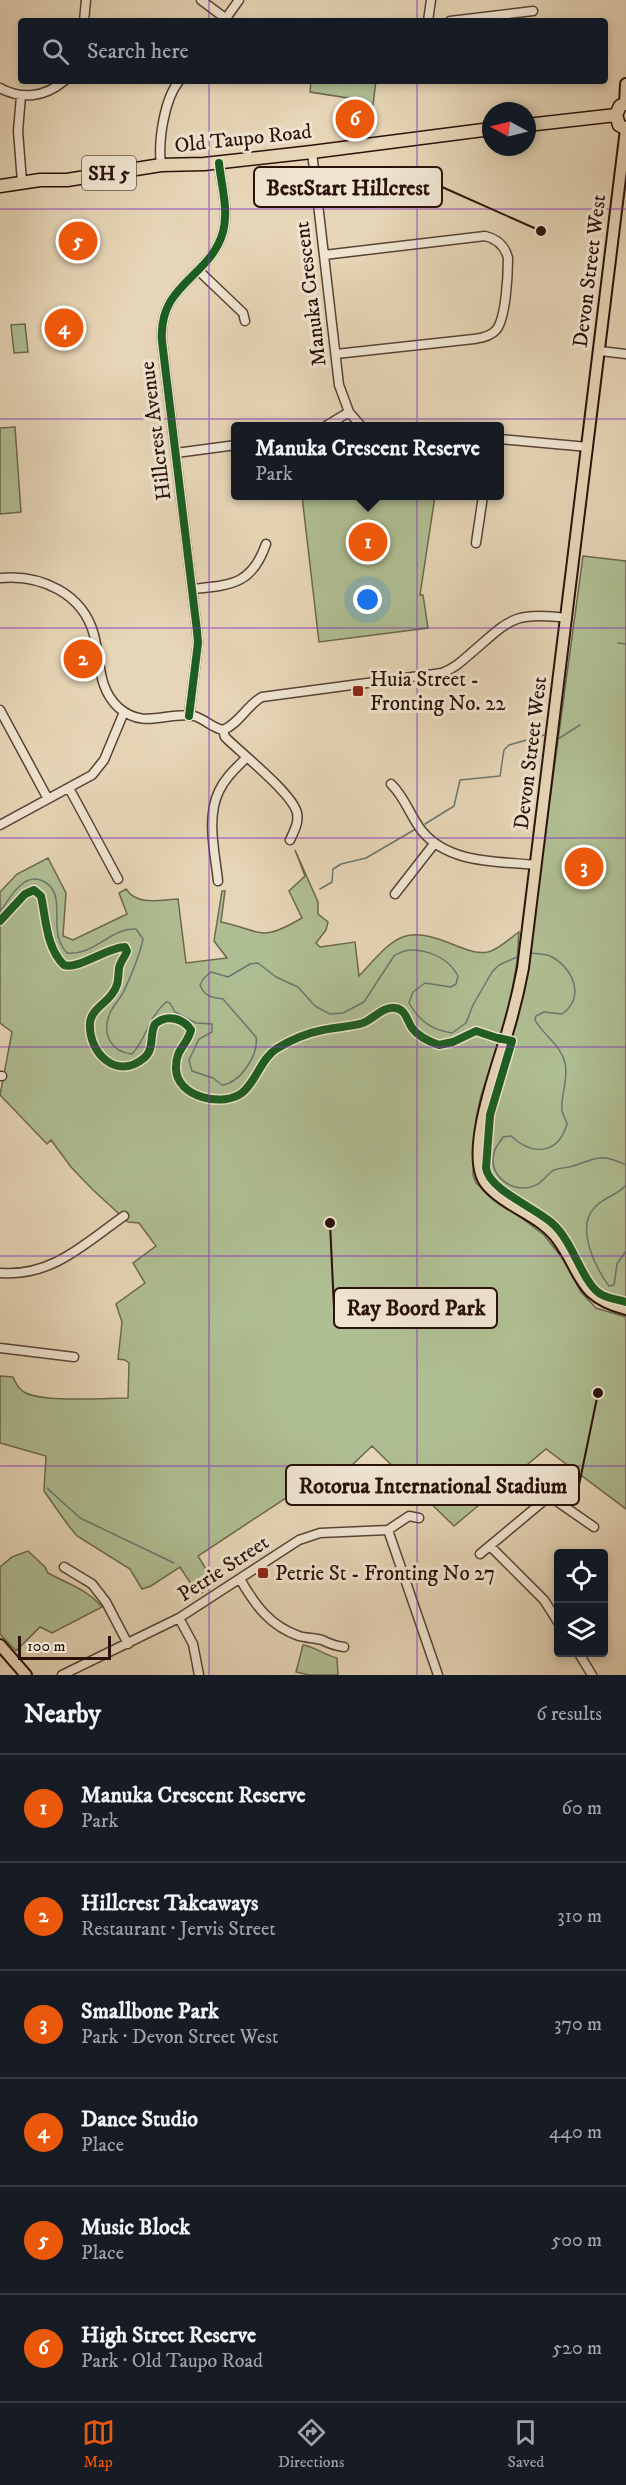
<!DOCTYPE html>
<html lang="en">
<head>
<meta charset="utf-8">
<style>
  :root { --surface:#171b24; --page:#242831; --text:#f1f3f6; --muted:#9ea1a6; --line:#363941; --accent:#ea580c }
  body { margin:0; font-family:"IM FELL DW Pica",serif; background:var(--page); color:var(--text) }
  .controls { position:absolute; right:18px; bottom:18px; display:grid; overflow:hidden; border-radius:6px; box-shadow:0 3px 9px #0003 }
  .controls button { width:54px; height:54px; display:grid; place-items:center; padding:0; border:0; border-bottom:2px solid var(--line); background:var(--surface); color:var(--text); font:30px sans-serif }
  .compass { position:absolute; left:482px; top:102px; width:54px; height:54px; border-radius:50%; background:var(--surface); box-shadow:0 3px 9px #0003; rotate:277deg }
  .scale { position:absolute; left:18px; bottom:15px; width:93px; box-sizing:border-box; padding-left:6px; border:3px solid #2a120a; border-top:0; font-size:16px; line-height:21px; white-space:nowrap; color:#2a120a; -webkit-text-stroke:4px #efe4d0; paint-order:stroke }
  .you { position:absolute; left:368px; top:600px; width:21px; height:21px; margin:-15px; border:4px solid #fff; border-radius:50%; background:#1a73e8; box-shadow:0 0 0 9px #1a73e833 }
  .badge { display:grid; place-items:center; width:39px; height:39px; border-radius:50%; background:var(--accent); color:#fff; font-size:20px; font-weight:700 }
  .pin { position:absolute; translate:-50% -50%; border:3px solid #fff; box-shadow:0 2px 6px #0006 }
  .popup { position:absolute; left:231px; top:422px; width:273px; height:78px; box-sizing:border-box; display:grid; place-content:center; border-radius:6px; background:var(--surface); filter:drop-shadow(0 2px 4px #0005); font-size:20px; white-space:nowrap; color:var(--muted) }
  .popup b { font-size:22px; color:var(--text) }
  .popup::after { content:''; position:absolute; left:50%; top:100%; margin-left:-12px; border:12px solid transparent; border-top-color:var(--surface) }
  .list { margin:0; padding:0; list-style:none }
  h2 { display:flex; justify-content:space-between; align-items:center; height:78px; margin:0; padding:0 24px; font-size:26px }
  h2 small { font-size:20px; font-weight:400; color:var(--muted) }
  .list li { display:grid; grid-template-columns:39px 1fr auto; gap:18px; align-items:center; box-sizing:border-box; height:108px; padding:0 24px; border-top:2px solid var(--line) }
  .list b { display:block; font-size:22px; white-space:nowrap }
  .list p { margin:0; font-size:20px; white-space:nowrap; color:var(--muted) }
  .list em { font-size:20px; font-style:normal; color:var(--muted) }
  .icon { flex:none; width:33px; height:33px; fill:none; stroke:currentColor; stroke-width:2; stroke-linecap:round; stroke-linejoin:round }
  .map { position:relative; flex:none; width:626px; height:1675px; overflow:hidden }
  .search { position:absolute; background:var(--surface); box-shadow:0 3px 9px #0003; left:18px; right:18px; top:18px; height:66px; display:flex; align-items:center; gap:15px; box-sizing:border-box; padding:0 21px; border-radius:6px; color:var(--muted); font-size:22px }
  .sheet { height:726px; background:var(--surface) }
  nav { display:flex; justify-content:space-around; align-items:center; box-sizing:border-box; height:84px; border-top:2px solid var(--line); background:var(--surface); font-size:16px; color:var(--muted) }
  nav a { display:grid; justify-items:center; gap:3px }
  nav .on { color:var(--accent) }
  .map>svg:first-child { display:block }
</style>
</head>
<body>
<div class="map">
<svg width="626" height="1675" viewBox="0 0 626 1675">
  <rect width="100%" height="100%" fill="#e6d5b6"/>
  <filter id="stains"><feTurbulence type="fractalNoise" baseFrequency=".00333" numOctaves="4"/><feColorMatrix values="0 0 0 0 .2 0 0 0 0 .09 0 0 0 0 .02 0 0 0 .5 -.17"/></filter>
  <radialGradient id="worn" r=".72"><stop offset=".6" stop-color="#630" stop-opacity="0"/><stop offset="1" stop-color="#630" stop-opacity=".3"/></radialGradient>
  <path fill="#afbe92" stroke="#6c684e" stroke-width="1.5" d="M311 81H376L373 105 361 104 357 133H350L354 99 310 92Z
    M25 324 28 352 14 353 11 325Z
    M15 427 21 512 0 514V428Z
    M302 496H435L420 595H423L428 628 319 642Z
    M583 556 626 561V1301L606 1296 599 1291 569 1240 557 1224 494 1183 488 1172 491 1121 525 983Z
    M295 850 318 902V914L328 922 326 930 316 943 320 947 355 942 359 976C396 936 403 923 457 946 468 950 476 954 488 952 498 950 510 938 519 932L517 962 508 1014 481 1096 476 1119 473 1175 476 1183 544 1235 563 1259 581 1292 596 1308 626 1317V1509L546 1449 454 1526 372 1446 328 1488 298 1490 198 1556 215 1584 198 1595 180 1567 151 1586 142 1589 130 1569 77 1536 68 1525 44 1491 46 1456 0 1443V1376L13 1377C16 1383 18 1389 24 1392 42 1403 105 1398 128 1398L129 1363 125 1360 118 1359 122 1322 116 1304 145 1283 133 1263 156 1246 139 1223 128 1222 92 1189 71 1167 51 1140 47 1144 0 1095 12 1032 0 1023V892L17 874 48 858 66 893 63 936 73 940 127 914 119 893 126 889C137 906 160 900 178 899L186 963 227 958 214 941 222 891H225L221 922C264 931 259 943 302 918L289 891 305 876Z
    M28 1551 45 1567 48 1573C68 1584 87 1589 102 1607L52 1633 40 1627 16 1651 0 1634V1567L12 1557Z
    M303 1645C316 1647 324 1655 337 1658L338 1675H309L296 1672Z"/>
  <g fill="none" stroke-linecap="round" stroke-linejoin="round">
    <path stroke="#6b766f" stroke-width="1.5" d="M618 643 626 644
      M558 739 580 725
      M425 824 454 806 460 780 500 776 504 750 509 745 544 735
      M320 889 332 882 333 869 341 864 366 858 414 830
      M0 911C7 903 12 892 21 885 35 872 53 882 56 899 59 920 52 936 67 953 94 956 112 927 136 929L143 939C139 958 131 976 123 993 119 1000 113 1006 110 1013 101 1034 111 1052 132 1054 147 1038 147 1019 166 1002L170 1003 175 1012 196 1023 212 1024V1032L199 1039 189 1060 192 1071 213 1078 222 1085C240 1083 259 1055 256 1037L223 999C211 997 205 997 200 985L204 978 211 972 228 977 250 964 258 963 276 977 298 987 315 1006 330 1014 343 1013 364 1002 394 956C414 942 447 955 458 976L456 984 451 987 425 983 413 992 409 1003C419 1021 432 1030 452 1033L466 1023 473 1005 492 972 499 965 519 956
      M529 953C537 954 545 953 552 957 574 969 585 998 562 1014L544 1012 536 1016 535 1020C544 1036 561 1045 565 1063 569 1079 560 1097 562 1111 563 1115 566 1120 567 1124 558 1155 532 1156 511 1136L503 1137C500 1142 495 1147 494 1153 489 1173 506 1189 526 1188 539 1187 543 1179 552 1171 557 1168 564 1168 569 1167 596 1160 598 1151 626 1165
      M626 1185C618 1195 604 1197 595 1207 575 1227 595 1267 609 1286L614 1285 617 1264 626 1251
      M47 1488 80 1518 174 1563"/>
    <defs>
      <path id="minor" d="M201 0 229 21
        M84 21 86 0
        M224 21 239 0
        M428 21 431 0
        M450 21 533 11
        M0 88C22 100 45 97 64 81
        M21 96 18 131 22 182
        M312 152 339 385 349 412 361 426
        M161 165C158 141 164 100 179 81
        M324 255 485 236C498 239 505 246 508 258 508 274 506 319 496 330 491 336 482 338 474 339L336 354
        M198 270 243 313 245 321
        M600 351 626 354
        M326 426 349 412
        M500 439 588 447
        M176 453 236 445
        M476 543 483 496
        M0 578C40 574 83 593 94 635 101 661 97 688 119 708 145 730 167 711 194 716 205 719 212 728 223 730
        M192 589C231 585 252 585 266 544
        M0 710 48 799
        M189 716 198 643 197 631 162 341C158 283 210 278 223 232 229 210 221 184 219 163
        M223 730C239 724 247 705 262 697L442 673C453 669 461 662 470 654 510 620 512 611 567 618
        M223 730 225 737C241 753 293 794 297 813 299 823 294 831 290 840
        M391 784C405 797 410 816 422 831 449 864 497 861 536 865
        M69 788 118 879
        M0 825 92 775 104 760 124 712
        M218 881C215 852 206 818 219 791 225 778 236 768 246 758
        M395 894 434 844
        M0 1076H2
        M0 1273C52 1277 84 1244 124 1216
        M0 1348 74 1357
        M388 1530 438 1675
        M490 1546 544 1600 558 1622
        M480 1554 546 1499 555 1500 594 1527
        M64 1567 92 1584 106 1602 128 1644
        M240 1579C255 1605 270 1626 299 1636 306 1638 315 1638 322 1640 330 1644 335 1646 344 1647
        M179 1618 193 1644 199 1675
        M578 1652 592 1675
        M62 1675 179 1618 299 1540 320 1533 388 1530 409 1516 419 1518"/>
      <path id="major" d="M625 103 626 84
        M626 129 523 968C519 989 514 1010 508 1030 499 1063 462 1157 487 1185 506 1207 538 1214 556 1237 583 1272 576 1296 626 1309
        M0 1645 26 1675"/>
      <path id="highway" d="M626 103 620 106 616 115 619 125 626 129
        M527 125 616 115
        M0 186 40 180H67L161 165 204 164 312 152 491 129"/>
    </defs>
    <use href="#minor" stroke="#594335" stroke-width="11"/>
    <use href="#major" stroke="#2a120a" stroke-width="14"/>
    <use href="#highway" stroke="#2a120a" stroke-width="15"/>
    <use href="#minor" stroke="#efe4d0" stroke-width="8"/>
    <use href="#major" stroke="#e6d5b6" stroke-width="10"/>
    <use href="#highway" stroke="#e6d5b6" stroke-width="12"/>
    <defs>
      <path id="cycleway" d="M189 716 198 643 197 631 162 341C158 283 210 278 223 232 229 210 221 184 219 163
        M0 921 25 894 34 890 41 896C46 918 46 948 64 965 78 970 108 947 125 947L127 951C125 957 120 962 119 968 118 978 119 985 112 994 105 1004 91 1010 90 1023 88 1053 117 1081 144 1058 155 1049 149 1035 155 1024 167 1014 183 1018 191 1030 187 1046 176 1048 176 1067 175 1098 225 1108 243 1092 257 1080 261 1059 276 1049 289 1041 307 1033 323 1030 335 1027 351 1027 363 1023 373 1019 384 1006 395 1008 406 1009 407 1021 412 1028 418 1036 430 1042 439 1045L453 1042 476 1031 500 1039
        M498 1038 512 1041 490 1115 486 1168C489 1190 536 1208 553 1224 573 1242 582 1281 599 1293 607 1299 617 1299 626 1302"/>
    </defs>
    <use href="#cycleway" stroke="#efe4d0" stroke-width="11"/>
    <use href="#cycleway" stroke="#1b5e20" stroke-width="8"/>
  </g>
  <path fill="none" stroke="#7b2cbf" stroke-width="1.5" stroke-opacity="0.55" d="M209 0V21M417 0V21M209 81V1675M417 81V1675M0 209H626M0 419H626M0 628H626M0 838H626M0 1047H626M0 1256H626M0 1466H626"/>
  <g fill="#8f2418" stroke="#efe4d0" stroke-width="2">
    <rect x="352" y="685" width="12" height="12" rx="3"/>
    <rect x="257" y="1567" width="12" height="12" rx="3"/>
  </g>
  <g text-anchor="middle" stroke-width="6" stroke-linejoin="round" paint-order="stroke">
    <rect fill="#efe4d0" stroke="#655145" stroke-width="1.5" x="82" y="156" width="54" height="34" rx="4.5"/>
    <g font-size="20" font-weight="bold" fill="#2a120a">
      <text x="109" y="180">SH 5</text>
    </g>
    <g font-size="21" fill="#2a120a" stroke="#efe4d0">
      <text transform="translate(243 138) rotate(-6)" y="7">Old Taupo Road</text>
      <text transform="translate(589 271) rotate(-83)" y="7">Devon Street West</text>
      <text transform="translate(310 294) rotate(-97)" y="7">Manuka Crescent</text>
      <text transform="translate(155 431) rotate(-97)" y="7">Hillcrest Avenue</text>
      <text transform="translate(530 753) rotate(-83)" y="7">Devon Street West</text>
      <text transform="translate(223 1568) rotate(-33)" y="7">Petrie Street</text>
    </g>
    <g font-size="21" fill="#2a120a" stroke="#efe4d0" text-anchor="start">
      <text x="370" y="686">Huia Street -<tspan x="370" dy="24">Fronting No. 22</tspan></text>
      <text x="275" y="1580">Petrie St - Fronting No 27</text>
    </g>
  </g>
  <path fill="none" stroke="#2a120a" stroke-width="2" d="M541 231L442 187M330 1223L334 1308M598 1393L579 1485"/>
  <g fill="#2a120a" stroke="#efe4d0" stroke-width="2">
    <circle cx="541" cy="231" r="6"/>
    <circle cx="330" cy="1223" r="6"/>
    <circle cx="598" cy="1393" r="6"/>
  </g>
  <g fill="#efe4d0" stroke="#2a120a" stroke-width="2">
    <rect x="254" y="167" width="188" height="40" rx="6"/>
    <rect x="334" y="1288" width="163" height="40" rx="6"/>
    <rect x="286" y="1465" width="293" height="40" rx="6"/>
  </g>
  <g font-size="22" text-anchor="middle" font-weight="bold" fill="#2a120a">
    <text x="348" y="195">BestStart Hillcrest</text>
    <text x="416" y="1315">Ray Boord Park</text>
    <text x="433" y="1493">Rotorua International Stadium</text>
  </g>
  <rect width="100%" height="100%" filter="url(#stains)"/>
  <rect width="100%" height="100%" fill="url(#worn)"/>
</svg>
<div class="controls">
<button><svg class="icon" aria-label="locate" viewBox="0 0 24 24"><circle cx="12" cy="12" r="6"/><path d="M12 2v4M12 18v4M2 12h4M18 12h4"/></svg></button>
<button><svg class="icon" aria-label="layers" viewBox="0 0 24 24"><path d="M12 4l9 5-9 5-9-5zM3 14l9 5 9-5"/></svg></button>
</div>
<svg class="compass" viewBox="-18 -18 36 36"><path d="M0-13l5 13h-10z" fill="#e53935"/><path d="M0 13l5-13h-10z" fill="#9ea1a6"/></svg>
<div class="scale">100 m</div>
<div class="you"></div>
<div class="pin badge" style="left:368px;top:542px">1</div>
<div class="popup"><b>Manuka Crescent Reserve</b>Park</div>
<div class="pin badge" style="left:83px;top:659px">2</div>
<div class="pin badge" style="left:584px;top:867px">3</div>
<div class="pin badge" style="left:64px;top:328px">4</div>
<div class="pin badge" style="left:78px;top:241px">5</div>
<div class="pin badge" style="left:355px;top:119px">6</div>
<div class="search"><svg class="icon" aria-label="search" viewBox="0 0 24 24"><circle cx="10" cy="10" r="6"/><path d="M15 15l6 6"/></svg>Search here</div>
</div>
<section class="sheet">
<h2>Nearby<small>6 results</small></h2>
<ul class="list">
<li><span class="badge">1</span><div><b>Manuka Crescent Reserve</b><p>Park</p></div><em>60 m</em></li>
<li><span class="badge">2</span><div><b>Hillcrest Takeaways</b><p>Restaurant · Jervis Street</p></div><em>310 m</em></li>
<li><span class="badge">3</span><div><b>Smallbone Park</b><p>Park · Devon Street West</p></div><em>370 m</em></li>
<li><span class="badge">4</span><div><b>Dance Studio</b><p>Place</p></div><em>440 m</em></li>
<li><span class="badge">5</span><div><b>Music Block</b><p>Place</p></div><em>500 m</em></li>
<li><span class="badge">6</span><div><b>High Street Reserve</b><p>Park · Old Taupo Road</p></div><em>520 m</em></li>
</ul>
</section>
<nav>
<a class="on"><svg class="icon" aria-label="map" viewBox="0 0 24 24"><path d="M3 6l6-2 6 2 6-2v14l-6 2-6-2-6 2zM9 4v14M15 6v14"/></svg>Map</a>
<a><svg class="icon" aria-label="directions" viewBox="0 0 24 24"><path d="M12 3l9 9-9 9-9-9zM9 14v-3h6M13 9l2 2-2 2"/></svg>Directions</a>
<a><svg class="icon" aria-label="saved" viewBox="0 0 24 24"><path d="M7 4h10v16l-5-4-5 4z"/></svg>Saved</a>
</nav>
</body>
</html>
